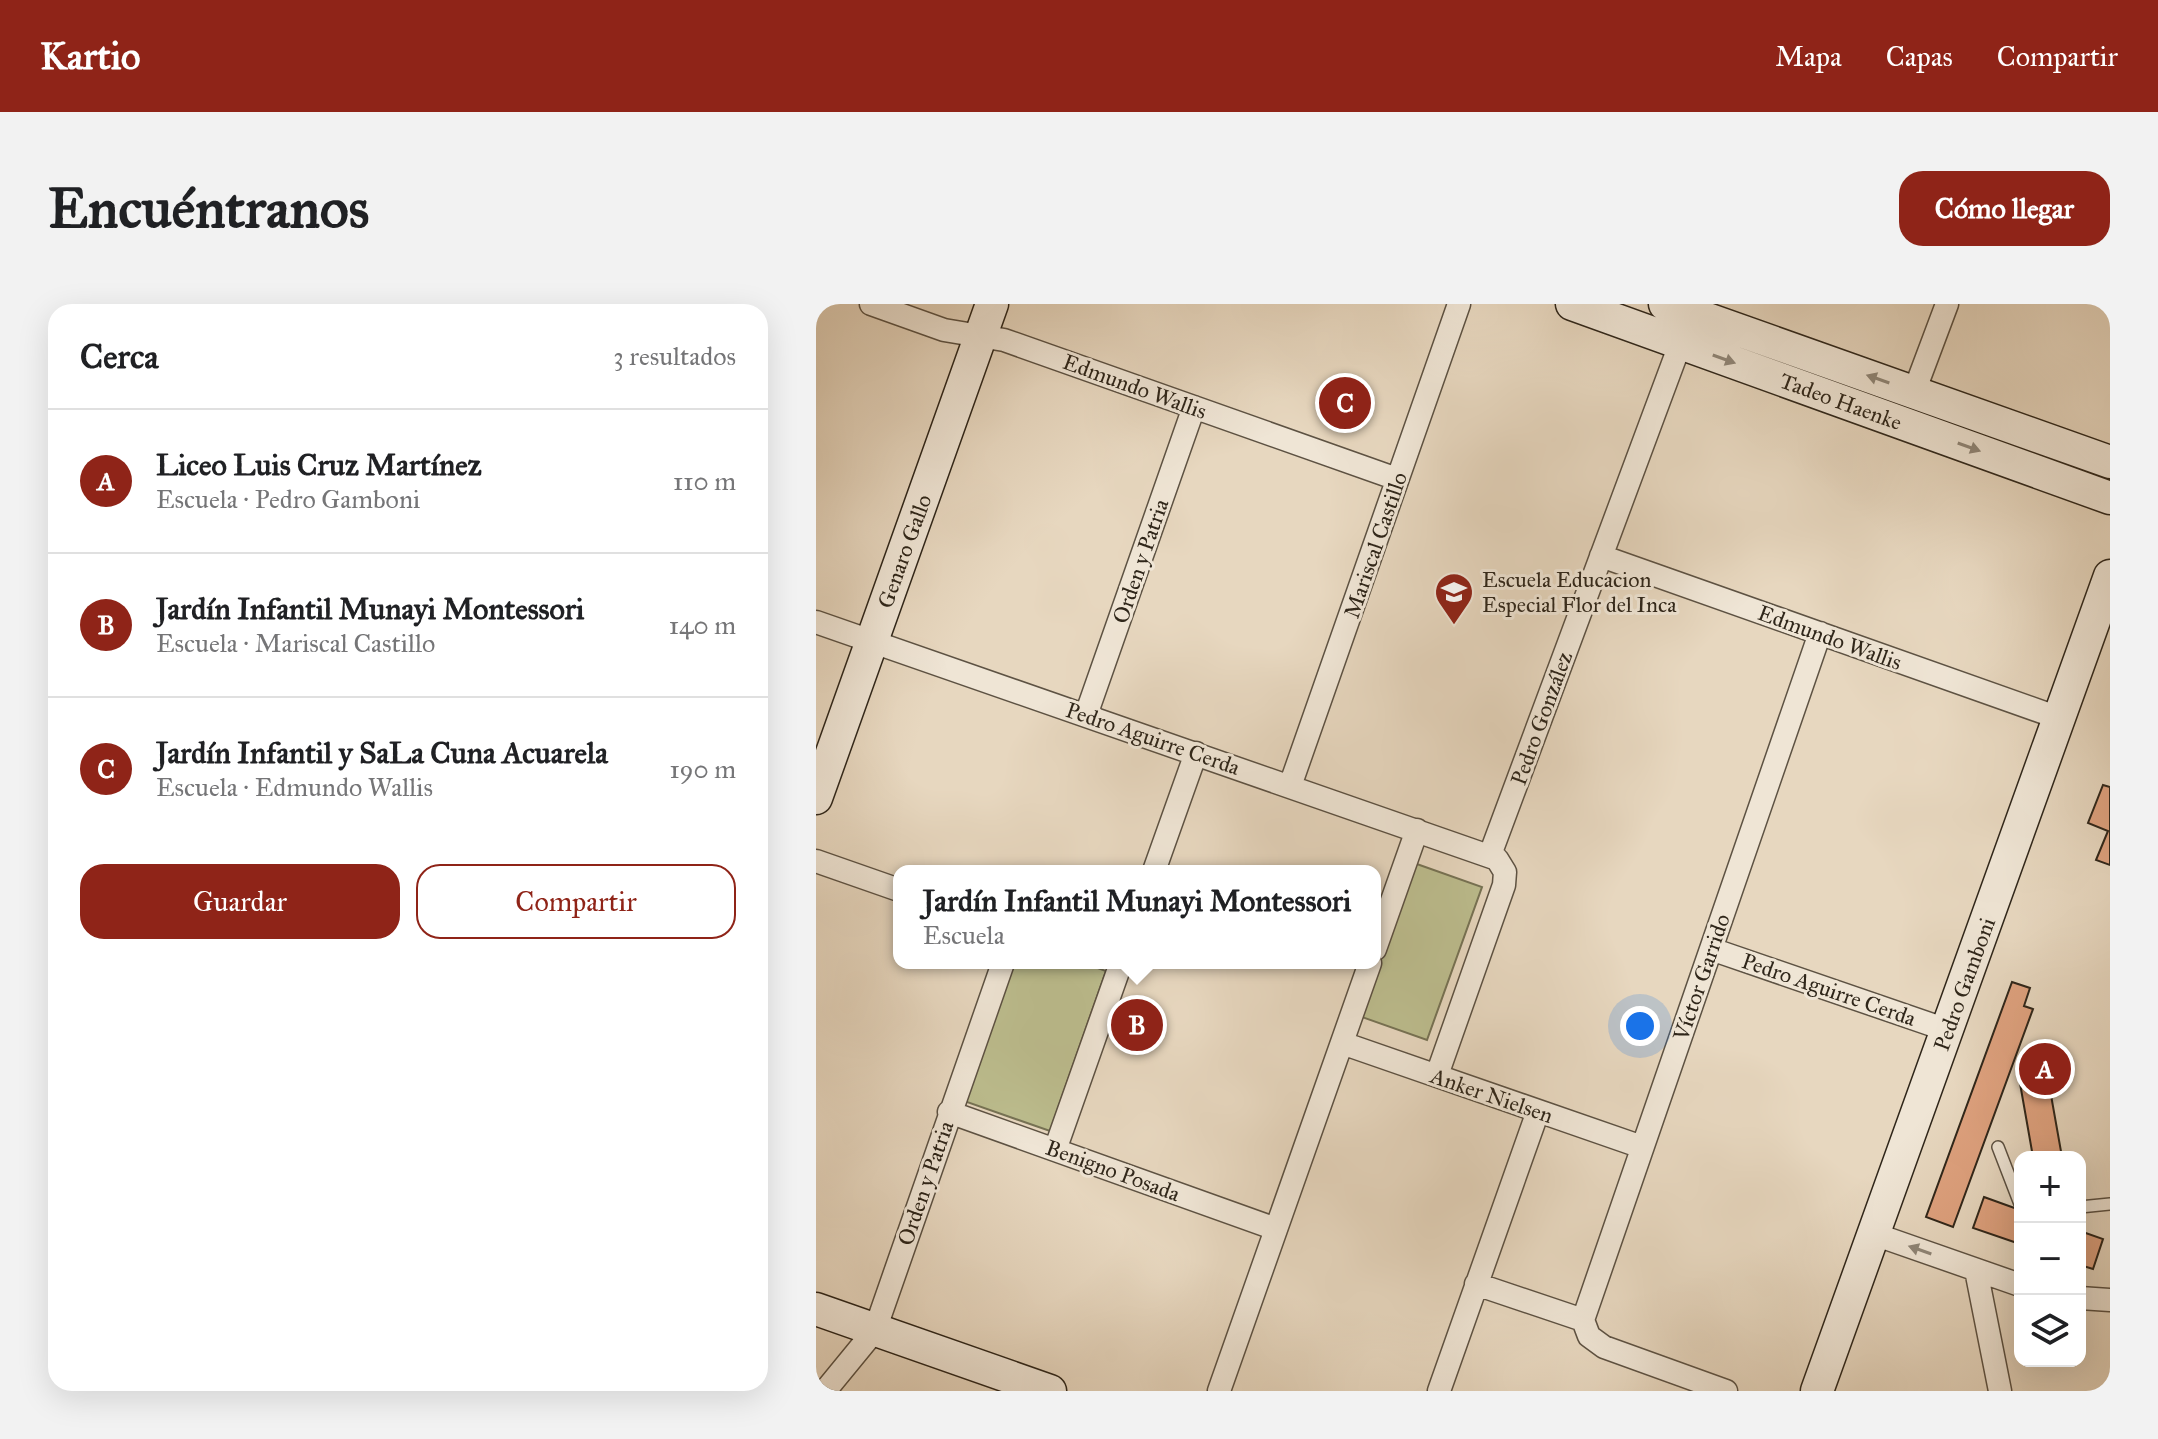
<!DOCTYPE html>
<html lang="es">
<head>
<meta charset="utf-8">
<style>
  :root { --surface:#fff; --page:#f2f2f2; --text:#202124; --muted:#757577; --line:#e0e0e0; --accent:#8f2418 }
  body { margin:0; font-family:"IM FELL Great Primer",serif; background:var(--page); color:var(--text) }
  .controls { position:absolute; right:24px; bottom:24px; display:grid; overflow:hidden; border-radius:16px; box-shadow:0 8px 32px #0002 }
  .controls button { width:72px; height:72px; display:grid; place-items:center; padding:0; border:0; border-bottom:2px solid var(--line); background:var(--surface); color:var(--text); font:40px sans-serif }
  .you { position:absolute; left:824px; top:722px; width:28px; height:28px; margin:-20px; border:6px solid #fff; border-radius:50%; background:#1a73e8; box-shadow:0 0 0 12px #1a73e833 }
  .badge { display:grid; place-items:center; width:52px; height:52px; border-radius:50%; background:var(--accent); color:#fff; font-size:26px; font-weight:700 }
  .pin { position:absolute; translate:-50% -50%; border:4px solid #fff; box-shadow:0 2px 8px #0006 }
  .popup { position:absolute; left:77px; top:561px; width:488px; height:104px; box-sizing:border-box; display:grid; place-content:center; border-radius:16px; background:var(--surface); filter:drop-shadow(0 2px 6px #0005); font-size:26px; white-space:nowrap; color:var(--muted) }
  .popup b { font-size:30px; color:var(--text) }
  .popup::after { content:''; position:absolute; left:50%; top:100%; margin-left:-16px; border:16px solid transparent; border-top-color:var(--surface) }
  .list { margin:0; padding:0; list-style:none }
  h2 { display:flex; justify-content:space-between; align-items:center; height:104px; margin:0; padding:0 32px; font-size:34px }
  h2 small { font-size:26px; font-weight:400; color:var(--muted) }
  .list li { display:grid; grid-template-columns:52px 1fr auto; gap:24px; align-items:center; box-sizing:border-box; height:144px; padding:0 32px; border-top:2px solid var(--line) }
  .list b { display:block; font-size:30px; white-space:nowrap }
  .list p { margin:0; font-size:26px; white-space:nowrap; color:var(--muted) }
  .list em { font-size:26px; font-style:normal; color:var(--muted) }
  .actions { display:flex; gap:16px; padding:24px 32px }
  .actions a { flex:1; padding:18px 0; border:2px solid var(--accent); border-radius:24px; text-align:center; font-size:28px; color:var(--accent) }
  .actions .main { background:var(--accent); color:#fff }
  .icon { flex:none; width:44px; height:44px; fill:none; stroke:currentColor; stroke-width:2; stroke-linecap:round; stroke-linejoin:round }
  .map { position:relative; flex:none; width:1294px; height:1087px; overflow:hidden; border-radius:24px }
  header { display:flex; align-items:center; gap:48px; box-sizing:border-box; height:112px; padding:0 40px; background:var(--accent); color:#fff }
  header strong { font-size:38px }
  nav { display:flex; gap:44px; margin-inline-start:auto; font-size:28px }
  .intro { display:flex; align-items:center; justify-content:space-between; box-sizing:border-box; height:192px; padding:0 48px }
  h1 { margin:0; font-size:56px }
  .button { padding:20px 36px; border-radius:24px; background:var(--accent); color:#fff; font-size:28px; font-weight:700 }
  main { display:flex; gap:48px; padding:0 48px }
  aside { flex:1; background:var(--surface); border-radius:24px; box-shadow:0 8px 32px #0002 }
  .map>svg:first-child { display:block }
</style>
</head>
<body>
<header>
<strong>Kartio</strong>
<nav><a>Mapa</a><a>Capas</a><a>Compartir</a></nav>
</header>
<div class="intro"><h1>Encuéntranos</h1><a class="button">Cómo llegar</a></div>
<main>
<aside>
<h2>Cerca<small>3 resultados</small></h2>
<ul class="list">
<li><span class="badge">A</span><div><b>Liceo Luis Cruz Martínez</b><p>Escuela · Pedro Gamboni</p></div><em>110 m</em></li>
<li><span class="badge">B</span><div><b>Jardín Infantil Munayi Montessori</b><p>Escuela · Mariscal Castillo</p></div><em>140 m</em></li>
<li><span class="badge">C</span><div><b>Jardín Infantil y SaLa Cuna Acuarela</b><p>Escuela · Edmundo Wallis</p></div><em>190 m</em></li>
</ul>
<div class="actions"><a class="main">Guardar</a><a>Compartir</a></div>
</aside>
<div class="map">
<svg width="1294" height="1087" viewBox="0 0 1294 1087">
  <rect width="100%" height="100%" fill="#e7d7bf"/>
  <filter id="stains"><feTurbulence type="fractalNoise" baseFrequency=".0025" numOctaves="4"/><feColorMatrix values="0 0 0 0 .2 0 0 0 0 .09 0 0 0 0 .02 0 0 0 .5 -.17"/></filter>
  <radialGradient id="worn" r=".72"><stop offset=".6" stop-color="#630" stop-opacity="0"/><stop offset="1" stop-color="#630" stop-opacity=".3"/></radialGradient>
  <path fill="#bcbd8e" stroke="#767254" stroke-width="2" d="M598 559 666 583 611 736 543 712Z
    M196 659H268L290 667 234 827 148 797Z"/>
  <path fill="#dfa27f" stroke="#2f261a" stroke-width="2" d="M1287 481 1294 483V561L1280 556 1292 527 1272 519Z
    M1196 678 1214 684 1208 702 1217 705 1137 923 1110 913Z
    M1230 763 1246 853H1217L1202 768Z
    M1168 893 1204 906V940L1157 924Z
    M1264 927 1287 935 1277 965 1264 961Z"/>
  <g fill="none" stroke-linecap="round" stroke-linejoin="round">
    <defs>
      <path id="lane" d="M1182 843 1204 900
        M1264 903 1294 900"/>
      <path id="street" d="M55 0 128 26 188 36 581 175
        M1098 88 1131 0
        M785 252 1243 414
        M0 318 681 555 689 568 688 581 621 771
        M270 411 378 103
        M474 482 643 0
        M674 551 869 27
        M0 557 83 586
        M338 567 380 449
        M559 645 601 526
        M895 645 1131 726
        M526 739 826 843
        M133 808 460 925
        M239 846 305 659
        M1058 930 1204 981
        M1160 966 1184 1087
        M660 980 767 1016 773 1032 788 1043 910 1087
        M1264 994 1294 996
        M767 1016 1004 329
        M9 1087 59 1026 187 659
        M403 1087 554 659
        M623 1087 722 807"/>
      <path id="secondary" d="M756 0 1294 194
        M849 0 1294 158
        M0 494 176 0
        M0 1005 234 1087
        M1001 1087 1294 272"/>
    </defs>
    <use href="#lane" stroke="#5d5243" stroke-width="14"/>
    <use href="#street" stroke="#5d5243" stroke-width="25"/>
    <use href="#secondary" stroke="#2f261a" stroke-width="35"/>
    <use href="#lane" stroke="#efe5d5" stroke-width="11"/>
    <use href="#street" stroke="#efe5d5" stroke-width="22"/>
    <use href="#secondary" stroke="#efe5d5" stroke-width="32"/>
  </g>
  <defs><path id="oneway-solid" d="M-6-.8H1V-3.2L6.5 0L1 3.2V.8H-6Z" transform="scale(2)"/></defs>
  <g fill="#8f8678">
    <use href="#oneway-solid" transform="translate(908 55) rotate(20)"/>
    <use href="#oneway-solid" transform="translate(1062 75) rotate(-161)"/>
    <use href="#oneway-solid" transform="translate(1153 143) rotate(20)"/>
    <use href="#oneway-solid" transform="translate(1104 946) rotate(-161)"/>
  </g>
  <defs>
    <symbol id="school-pin" viewBox="-11 -11 22 30"><path d="M0 17L-7.5 6A9.5 9.5 0 1 1 7.5 6Z" fill="#8f2418" stroke="#efe5d5"/><path d="M0-5L7-2L0 1L-7-2ZM-4 1L0 2.5L4 1V4Q0 6-4 4Z" fill="#fff"/></symbol>
  </defs>
  <g fill-rule="evenodd">
    <use href="#school-pin" x="616" y="266" width="44" height="60"/>
  </g>
  <g text-anchor="middle" stroke-width="6" stroke-linejoin="round" paint-order="stroke">
    <g font-size="22" fill="#2f261a" stroke="#efe5d5">
      <text transform="translate(319 82) rotate(20)" y="8">Edmundo Wallis</text>
      <text transform="translate(1025 97) rotate(20)" y="8">Tadeo Haenke</text>
      <text transform="translate(559 241) rotate(-71)" y="8">Mariscal Castillo</text>
      <text transform="translate(88 247) rotate(-70)" y="8">Genaro Gallo</text>
      <text transform="translate(324 257) rotate(-71)" y="8">Orden y Patria</text>
      <text transform="translate(1014 333) rotate(20)" y="8">Edmundo Wallis</text>
      <text transform="translate(725 414) rotate(-70)" y="8">Pedro González</text>
      <text transform="translate(337 434) rotate(19)" y="8">Pedro Aguirre Cerda</text>
      <text transform="translate(885 673) rotate(-71)" y="8">Víctor Garrido</text>
      <text transform="translate(1148 680) rotate(-70)" y="8">Pedro Gamboni</text>
      <text transform="translate(1013 685) rotate(19)" y="8">Pedro Aguirre Cerda</text>
      <text transform="translate(676 791) rotate(19)" y="8">Anker Nielsen</text>
      <text transform="translate(297 866) rotate(20)" y="8">Benigno Posada</text>
      <text transform="translate(109 879) rotate(-71)" y="8">Orden y Patria</text>
    </g>
    <g font-size="22" fill="#2f261a" stroke="#efe5d5" text-anchor="start">
      <text x="666" y="283">Escuela Educacion<tspan x="666" dy="25">Especial Flor del Inca</tspan></text>
    </g>
  </g>
  <rect width="100%" height="100%" filter="url(#stains)"/>
  <rect width="100%" height="100%" fill="url(#worn)"/>
</svg>
<div class="controls">
<button>+</button>
<button>−</button>
<button><svg class="icon" aria-label="layers" viewBox="0 0 24 24"><path d="M12 4l9 5-9 5-9-5zM3 14l9 5 9-5"/></svg></button>
</div>
<div class="you"></div>
<div class="pin badge" style="left:1229px;top:765px">A</div>
<div class="pin badge" style="left:321px;top:721px">B</div>
<div class="popup"><b>Jardín Infantil Munayi Montessori</b>Escuela</div>
<div class="pin badge" style="left:529px;top:99px">C</div>
</div>
</main>
</body>
</html>
